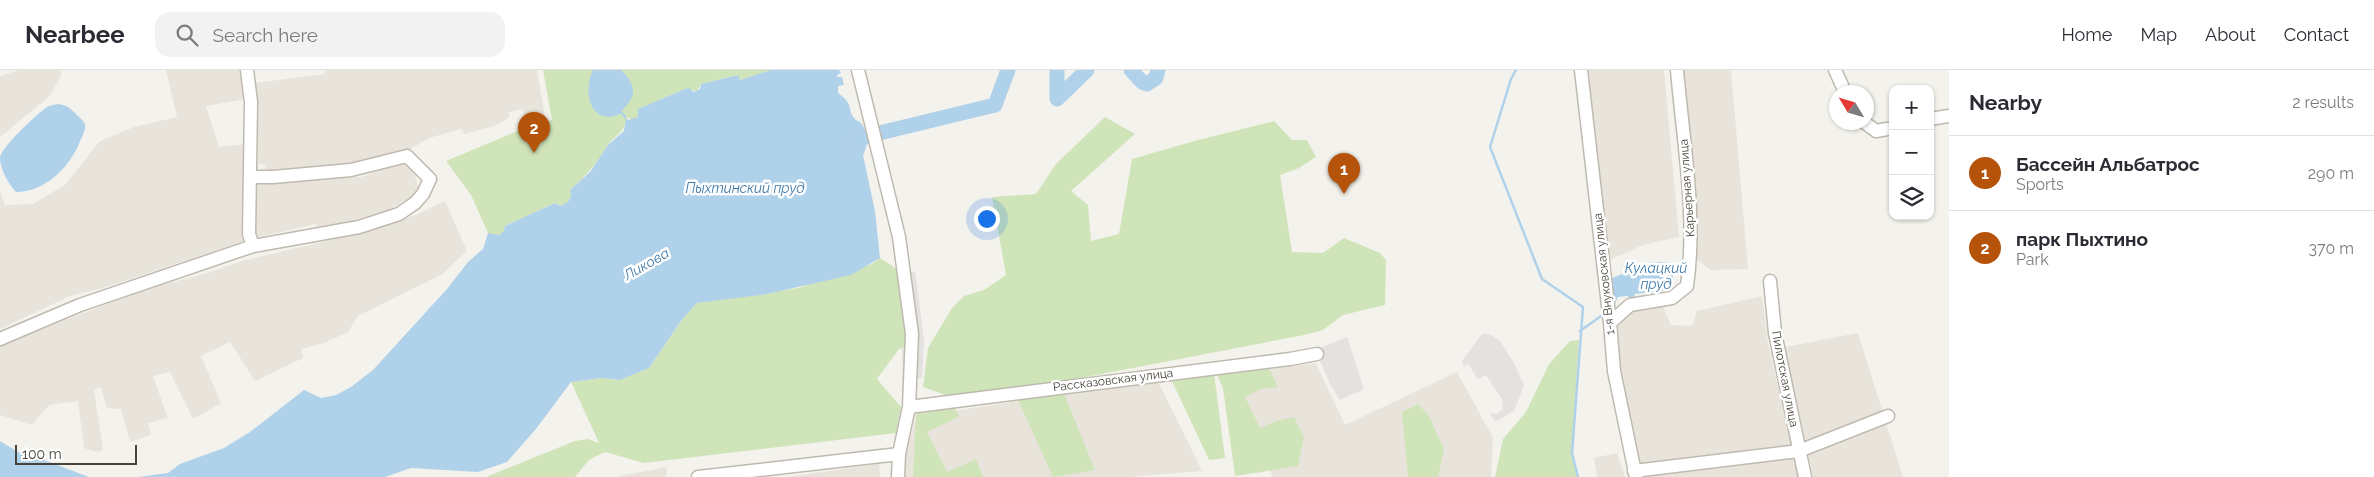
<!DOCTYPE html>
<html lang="en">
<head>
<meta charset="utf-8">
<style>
  :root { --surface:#fff; --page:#f2f2f3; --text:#2b2b33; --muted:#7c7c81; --line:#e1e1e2; --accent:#b45309 }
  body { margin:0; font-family:Raleway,sans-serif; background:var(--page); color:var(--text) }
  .controls { position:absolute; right:15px; top:15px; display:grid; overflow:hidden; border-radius:10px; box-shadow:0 1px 4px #0004 }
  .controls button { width:45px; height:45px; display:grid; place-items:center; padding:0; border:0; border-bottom:1px solid var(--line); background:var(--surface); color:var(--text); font:25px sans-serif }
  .compass { position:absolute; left:1829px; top:15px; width:45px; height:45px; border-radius:50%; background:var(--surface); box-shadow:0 1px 4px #0004; rotate:308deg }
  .scale { position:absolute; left:15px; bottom:12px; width:122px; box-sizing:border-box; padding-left:5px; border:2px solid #48433a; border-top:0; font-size:14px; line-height:18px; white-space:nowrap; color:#48433a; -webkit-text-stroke:4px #fff; paint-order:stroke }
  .you { position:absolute; left:986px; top:148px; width:18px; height:18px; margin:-12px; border:4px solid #fff; border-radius:50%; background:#1a73e8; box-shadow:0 0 0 8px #1a73e833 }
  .badge { display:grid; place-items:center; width:32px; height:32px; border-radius:50%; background:var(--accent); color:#fff; font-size:16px; font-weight:700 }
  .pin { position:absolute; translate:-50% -41px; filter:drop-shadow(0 1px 2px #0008) }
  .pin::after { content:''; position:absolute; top:26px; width:18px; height:15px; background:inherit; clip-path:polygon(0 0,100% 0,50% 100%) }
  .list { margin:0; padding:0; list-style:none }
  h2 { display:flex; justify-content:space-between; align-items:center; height:65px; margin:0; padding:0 20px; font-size:21px }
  h2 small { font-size:16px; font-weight:400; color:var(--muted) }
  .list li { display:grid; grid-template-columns:32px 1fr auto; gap:15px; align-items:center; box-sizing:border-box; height:75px; padding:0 20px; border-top:1px solid var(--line) }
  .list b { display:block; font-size:19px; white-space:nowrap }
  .list p { margin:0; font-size:16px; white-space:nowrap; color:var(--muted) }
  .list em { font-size:16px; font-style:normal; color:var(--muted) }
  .icon { flex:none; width:28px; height:28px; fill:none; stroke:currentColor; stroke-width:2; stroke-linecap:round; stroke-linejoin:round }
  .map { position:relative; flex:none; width:1949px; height:407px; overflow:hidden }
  header { display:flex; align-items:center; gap:30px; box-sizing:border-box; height:70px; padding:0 25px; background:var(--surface); border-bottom:1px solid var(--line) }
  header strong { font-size:24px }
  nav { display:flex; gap:28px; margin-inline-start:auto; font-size:18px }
  .search { width:350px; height:45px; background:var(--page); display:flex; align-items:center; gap:12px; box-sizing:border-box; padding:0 18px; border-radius:15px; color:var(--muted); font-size:19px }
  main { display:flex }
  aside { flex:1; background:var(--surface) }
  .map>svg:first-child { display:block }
</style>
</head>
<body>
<header>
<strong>Nearbee</strong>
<div class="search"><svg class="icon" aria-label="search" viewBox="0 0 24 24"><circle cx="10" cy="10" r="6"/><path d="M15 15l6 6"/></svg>Search here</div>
<nav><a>Home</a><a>Map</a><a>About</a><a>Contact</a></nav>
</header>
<main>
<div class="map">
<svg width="1949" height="407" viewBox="0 0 1949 407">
  <rect width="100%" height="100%" fill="#f4f2ec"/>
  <path fill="#e8e4db" d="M19 0H59L62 4 50 26 0 67V6Z
    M166 0H242L246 29 206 36 219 77 248 74 247 170 103 218 70 226 0 259V121L5 135 33 134 65 115 100 71 134 57 177 47Z
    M325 0H537L545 47 526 54 523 39 509 42V48L494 56 464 64 461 59 429 68 402 84 378 91 266 104 265 95 258 93 255 13 325 4Z
    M1580 0H1664L1679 167 1643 175 1605 192Z
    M1681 0H1731L1748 199 1711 200 1694 188Z
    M407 91 413 100 420 122 388 140 342 153 317 157 316 154 258 167 253 164 254 112 361 107Z
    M445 131 467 181 441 205 358 246 348 262 324 273 301 279 303 288 255 311 230 272 201 286 221 333 193 349 170 302 153 306 168 348 148 353 151 365 130 372 121 339 107 338 101 317 94 320 103 380 97 382 84 378 78 331 49 335 32 355 0 345V276L142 220 208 203 242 191 373 160 416 145Z
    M1762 226 1768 273 1792 378 1634 396 1613 256 1633 241 1662 234 1671 255 1692 256 1697 241Z
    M1858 263 1903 407H1813L1785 277Z
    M1316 293 1345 355 1457 302 1493 368 1491 407H1273L1222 306Z
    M1157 309 1202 401 1130 407H904L903 396 916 347Z
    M1617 383 1625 407H1597L1594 388Z
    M1795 384 1799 407H1639L1638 403Z
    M879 394 880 407H786Z
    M667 397 666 407H619L620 406Z"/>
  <path fill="#d0e4ba" d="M543 0H779L739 10 737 5 701 14 697 21 685 19 639 39V47L633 50 626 47C626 62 616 64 608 75 596 94 587 105 570 120L571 126 568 132 560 136 555 133 505 156 504 161 499 165 488 163 471 125 446 91 527 57 552 50Z
    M1105 47 1135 64 1071 121 1088 135 1091 171 1119 164 1132 89 1198 70 1274 51 1292 70H1307L1316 87 1299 98 1280 105 1292 182 1323 183 1344 168 1380 183 1386 190 1385 235 1343 245 1323 260 1304 265 961 331 923 317 928 278 952 238 964 226 984 220 1006 205 992 127 1036 124 1056 94Z
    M880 188 904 204 912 275 899 279 877 309 901 337 896 363 644 393 605 382 589 390 575 407H486L575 371 588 369 599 373 571 312 601 308 620 310 649 298 681 251 697 233 798 218 872 194Z
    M1579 270 1572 383 1578 407H1495L1503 369 1526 342 1549 294 1570 271Z
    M1266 292 1278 317 1261 319 1245 327 1260 358 1276 351 1294 347 1304 367 1298 396 1235 406 1223 318 1214 298Z
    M1214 303 1225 388 1209 390 1171 309Z
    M1064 323 1095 400 1053 407 1018 330Z
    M1418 334 1429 346 1444 379 1438 407H1408L1402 342Z
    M955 338 959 347 927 362 947 402 976 389 983 407H913L916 344Z"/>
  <path fill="#e4e2e0" d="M915 201 924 270 922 308 911 309V314L903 316 902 278 912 275 904 204Z
    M1482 264H1489L1500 271 1514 293 1524 315 1514 341 1495 352 1490 343 1496 344 1503 340 1502 329 1486 305 1478 309 1468 294 1464 296 1462 291Z
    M1347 267 1364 319 1340 330 1331 316 1317 284 1323 277Z"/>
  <path fill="#b0d1ea" d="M593 0H621C639 18 636 27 618 45 589 55 583 20 593 0Z
    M771 0H839L841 3 837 5V7H842L844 15 838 16V23C855 35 846 39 855 49 856 51 860 51 861 53 868 61 868 77 863 85L875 141 880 188 851 205 767 224 697 233 681 251 649 298 620 310 601 308 571 312 536 359 507 392 478 402 411 398 385 407H138L168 403 180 394 224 378 250 362 304 320 321 328 336 325 351 317 373 300 447 219 468 192 483 179 488 163 499 165 504 161 505 156 555 133 560 136 568 132 571 126 570 120 590 102 608 75 624 61 626 47 628 50 638 47V39L685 19 689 18 694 22 700 19 701 14 738 5 740 10Z
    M58 34C66 35 69 37 75 43 78 46 83 50 85 54 86 59 83 65 81 69 71 96 46 122 16 122 9 115 0 99 0 88 0 78 38 43 47 37 51 35 54 35 58 34Z
    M1653 192H1668L1673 198V211L1662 221 1635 224 1633 229 1627 226 1618 227 1613 237 1610 228 1612 208Z
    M0 371 28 388 44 390 89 407H0Z"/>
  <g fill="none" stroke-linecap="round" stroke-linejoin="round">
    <path stroke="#b0d1ea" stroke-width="2.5" d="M1516 0 1511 9 1490 77 1542 209 1583 237 1572 383 1578 407
      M621 42 625 47
      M1580 261 1604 244"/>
    <path stroke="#b0d1ea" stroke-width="15" d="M1057 0V29L1087 0
      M1131 0 1142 12 1147 14 1156 8 1158 0
      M849 76 867 66 995 35 1008 0"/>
    <defs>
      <path id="minor" d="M247 0 251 32 249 164 253 176
        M858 0 899 167 912 264 909 337 899 384 898 407
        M1581 0 1610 253 1614 301 1636 407
        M1835 0 1845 22
        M1930 49 1949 46
        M1864 52 1876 61 1893 58
        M1770 211 1775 263 1805 407
        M1610 253 1630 235 1672 228 1687 216C1697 145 1683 71 1677 0
        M0 269 80 235 253 176 359 157 399 144 415 133 423 124 430 109 407 86 351 100 273 107H251
        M909 337 1290 289 1317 284
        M1634 401 1799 381 1888 346
        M698 407 899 384"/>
    </defs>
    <use href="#minor" stroke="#bfbaaf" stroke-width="15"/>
    <use href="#minor" stroke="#fff" stroke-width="12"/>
  </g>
  <g text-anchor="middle" stroke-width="5" stroke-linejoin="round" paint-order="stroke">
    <g font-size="12" fill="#48433a" stroke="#fff">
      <text transform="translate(1687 118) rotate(-94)" y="4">Карьерная улица</text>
      <text transform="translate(1604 204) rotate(-96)" y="4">1-я Внуковская улица</text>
      <text transform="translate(1785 309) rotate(79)" y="4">Пилотская улица</text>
      <text transform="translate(1113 310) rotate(-7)" y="4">Рассказовская улица</text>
    </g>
    <g font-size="14" font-style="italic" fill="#3e7aa9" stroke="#fff">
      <text x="745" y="123">Пыхтинский пруд</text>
      <text transform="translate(646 194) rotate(-30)" y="5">Ликова</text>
      <text x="1656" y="203">Кулацкий<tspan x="1656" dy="16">пруд</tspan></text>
    </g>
  </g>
</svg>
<div class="controls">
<button>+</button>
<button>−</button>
<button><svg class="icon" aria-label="layers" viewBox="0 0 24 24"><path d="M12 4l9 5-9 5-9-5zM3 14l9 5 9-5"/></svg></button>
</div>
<svg class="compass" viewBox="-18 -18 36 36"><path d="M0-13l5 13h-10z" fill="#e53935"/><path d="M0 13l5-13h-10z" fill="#7c7c81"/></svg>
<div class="scale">100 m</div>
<div class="you"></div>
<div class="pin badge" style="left:1344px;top:124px">1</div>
<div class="pin badge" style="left:534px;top:83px">2</div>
</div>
<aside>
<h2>Nearby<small>2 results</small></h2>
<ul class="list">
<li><span class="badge">1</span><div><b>Бассейн Альбатрос</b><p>Sports</p></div><em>290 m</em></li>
<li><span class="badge">2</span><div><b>парк Пыхтино</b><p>Park</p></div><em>370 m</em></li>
</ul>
</aside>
</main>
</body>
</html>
